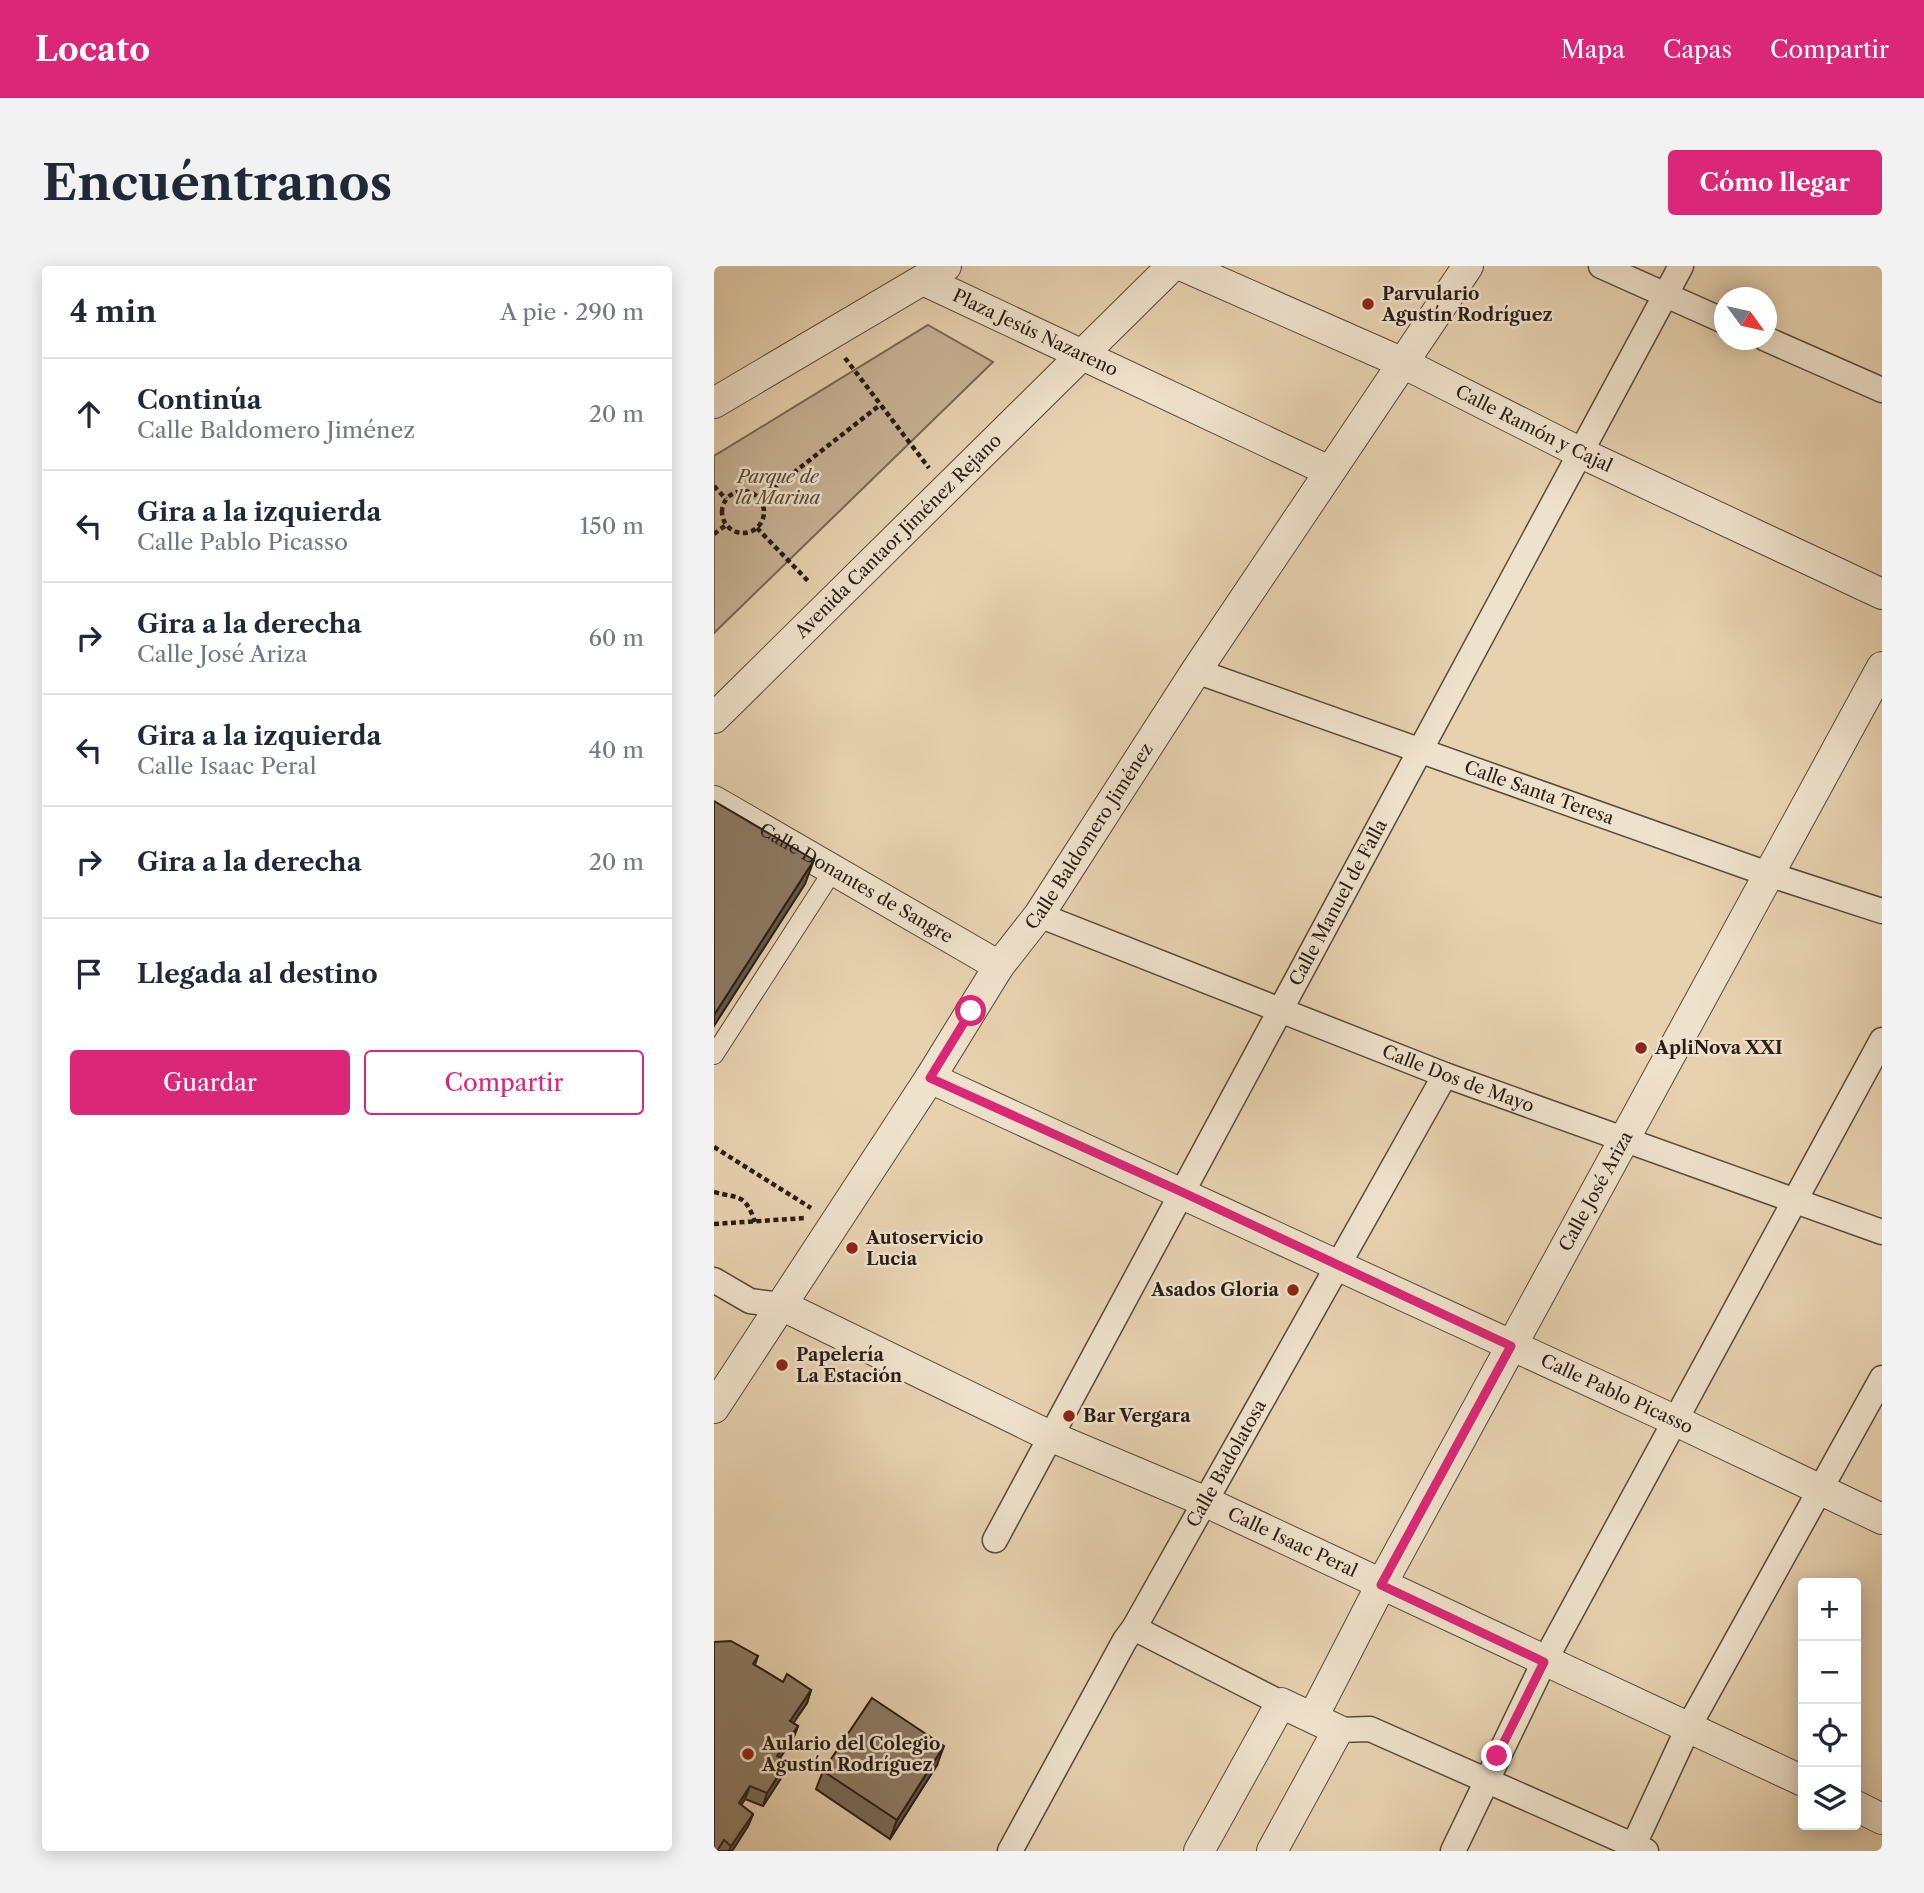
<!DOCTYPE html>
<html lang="es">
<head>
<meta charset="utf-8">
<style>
  :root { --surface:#fff; --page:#f2f2f3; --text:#1f2937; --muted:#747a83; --line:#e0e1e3; --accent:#db2777 }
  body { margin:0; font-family:"Libre Caslon Text",serif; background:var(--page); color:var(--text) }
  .controls { position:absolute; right:21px; bottom:21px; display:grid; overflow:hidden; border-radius:7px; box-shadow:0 4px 18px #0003 }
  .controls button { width:63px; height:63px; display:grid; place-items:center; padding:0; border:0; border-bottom:2px solid var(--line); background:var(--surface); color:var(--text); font:35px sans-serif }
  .compass { position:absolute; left:1000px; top:21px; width:63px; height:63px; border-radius:50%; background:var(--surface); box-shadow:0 4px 18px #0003; rotate:123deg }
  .stop { position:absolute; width:21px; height:21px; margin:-16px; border:5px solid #db2777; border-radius:50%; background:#fff }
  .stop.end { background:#db2777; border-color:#fff; box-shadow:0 2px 7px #0008 }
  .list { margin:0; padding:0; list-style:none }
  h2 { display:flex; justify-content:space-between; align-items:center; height:91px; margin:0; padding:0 28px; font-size:30px }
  h2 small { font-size:23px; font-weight:400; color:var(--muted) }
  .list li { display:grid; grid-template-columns:46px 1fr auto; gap:21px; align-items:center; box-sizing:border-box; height:112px; padding:0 28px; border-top:2px solid var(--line) }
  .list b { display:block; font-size:26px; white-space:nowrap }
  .list p { margin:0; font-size:23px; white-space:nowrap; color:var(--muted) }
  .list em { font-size:23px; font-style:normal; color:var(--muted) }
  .actions { display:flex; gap:14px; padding:21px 28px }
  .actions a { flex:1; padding:16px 0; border:2px solid var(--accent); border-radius:7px; text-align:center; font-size:24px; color:var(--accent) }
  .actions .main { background:var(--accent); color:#fff }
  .icon { flex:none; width:38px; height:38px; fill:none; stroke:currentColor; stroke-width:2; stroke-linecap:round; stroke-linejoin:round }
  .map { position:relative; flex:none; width:1168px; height:1585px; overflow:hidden; border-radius:7px }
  header { display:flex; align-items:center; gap:42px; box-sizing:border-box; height:98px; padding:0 35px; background:var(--accent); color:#fff }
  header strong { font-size:33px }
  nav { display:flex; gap:38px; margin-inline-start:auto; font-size:24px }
  .intro { display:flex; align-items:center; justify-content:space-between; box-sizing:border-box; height:168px; padding:0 42px }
  h1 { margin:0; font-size:49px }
  .button { padding:18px 32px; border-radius:7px; background:var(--accent); color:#fff; font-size:24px; font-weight:700 }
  main { display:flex; gap:42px; padding:0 42px }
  aside { flex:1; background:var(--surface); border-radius:7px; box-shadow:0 4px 18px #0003 }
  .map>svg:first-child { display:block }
</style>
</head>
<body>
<header>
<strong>Locato</strong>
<nav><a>Mapa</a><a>Capas</a><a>Compartir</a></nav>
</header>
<div class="intro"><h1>Encuéntranos</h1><a class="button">Cómo llegar</a></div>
<main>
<aside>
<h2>4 min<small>A pie · 290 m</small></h2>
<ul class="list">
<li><svg class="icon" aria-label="ahead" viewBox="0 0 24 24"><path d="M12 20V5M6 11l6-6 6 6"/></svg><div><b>Continúa</b><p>Calle Baldomero Jiménez</p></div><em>20 m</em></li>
<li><svg class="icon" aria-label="left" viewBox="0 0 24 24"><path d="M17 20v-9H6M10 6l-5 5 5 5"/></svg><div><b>Gira a la izquierda</b><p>Calle Pablo Picasso</p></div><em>150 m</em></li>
<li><svg class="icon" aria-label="right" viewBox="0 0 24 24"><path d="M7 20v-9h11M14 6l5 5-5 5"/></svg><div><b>Gira a la derecha</b><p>Calle José Ariza</p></div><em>60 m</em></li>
<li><svg class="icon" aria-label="left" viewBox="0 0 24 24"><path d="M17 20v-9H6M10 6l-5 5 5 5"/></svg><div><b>Gira a la izquierda</b><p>Calle Isaac Peral</p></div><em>40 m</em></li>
<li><svg class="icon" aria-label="right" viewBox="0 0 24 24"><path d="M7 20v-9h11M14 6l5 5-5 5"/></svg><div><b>Gira a la derecha</b></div><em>20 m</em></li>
<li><svg class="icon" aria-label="arrive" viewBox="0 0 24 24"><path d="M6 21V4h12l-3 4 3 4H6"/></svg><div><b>Llegada al destino</b></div></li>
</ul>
<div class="actions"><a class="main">Guardar</a><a>Compartir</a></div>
</aside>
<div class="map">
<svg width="1168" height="1585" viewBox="0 0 1168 1585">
  <rect width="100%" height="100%" fill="#e7d2b0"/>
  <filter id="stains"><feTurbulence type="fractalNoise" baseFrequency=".00286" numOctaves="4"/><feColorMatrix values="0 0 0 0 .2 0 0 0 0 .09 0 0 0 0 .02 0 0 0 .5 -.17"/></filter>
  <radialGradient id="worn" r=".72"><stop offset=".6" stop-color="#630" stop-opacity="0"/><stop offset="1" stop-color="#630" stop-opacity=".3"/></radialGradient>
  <path fill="#c7b395" stroke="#786854" stroke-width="2" d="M214 59 279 96 0 367V190Z"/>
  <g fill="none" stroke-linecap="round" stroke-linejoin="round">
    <defs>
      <path id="pedestrian" d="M0 789 120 603"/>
      <g id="minor">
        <path d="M887 0 1010 55"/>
        <path d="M1052 73 1168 124"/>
        <path id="s1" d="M482 405 1054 608 1168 645"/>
        <path id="s2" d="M325 649 731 809 1168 966"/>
        <path d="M0 1014 36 1035 67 1039"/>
        <path id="s3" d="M281 1274 967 0"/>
        <path d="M420 1362 567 1437"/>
        <path d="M624 1464 656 1463 932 1585"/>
        <path id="s4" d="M296 1585 411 1374 420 1362 731 809"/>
        <path d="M739 1585 830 1396 1168 774"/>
        <path d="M917 1585 975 1460 1168 1112"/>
      </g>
      <g id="tertiary">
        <path id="s5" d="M469 0 689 97 867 187 1168 328"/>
        <path id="s6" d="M209 14 615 205"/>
        <path d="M0 137 232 0"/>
        <path id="s7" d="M0 452 458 0"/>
        <path id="s8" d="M0 535 285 700"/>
        <path id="s9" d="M216 812 960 1154 1168 1253"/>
        <path id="s10" d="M67 1039 338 1171 490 1235 1089 1515"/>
        <path id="s11" d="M0 1142 216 812 285 700 325 649 482 405 754 0"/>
        <path id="s12" d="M599 1451 667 1319 1168 401"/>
        <path d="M1142 1540 1168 1553"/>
        <path d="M485 1585 567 1437 624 1464 558 1585"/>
      </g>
    </defs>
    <use href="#pedestrian" stroke="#584a3b" stroke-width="20"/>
    <use href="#minor" stroke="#584a3b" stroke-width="27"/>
    <use href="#tertiary" stroke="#584a3b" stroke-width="32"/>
    <path stroke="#291c14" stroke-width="4.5" stroke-dasharray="5 3.5" stroke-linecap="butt" d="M131 92 215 202
      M0 220 12 233
      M8 246a21 21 0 1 1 42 0a21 21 0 1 1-42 0Z
      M46 233 166 139
      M43 262 96 317
      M0 268 12 259
      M0 881 97 942
      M0 926C25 933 31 927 41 956
      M0 958 91 952"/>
    <use href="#pedestrian" stroke="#efe2cc" stroke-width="18"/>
    <use href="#minor" stroke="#efe2cc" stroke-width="24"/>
    <use href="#tertiary" stroke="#efe2cc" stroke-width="30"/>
  </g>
  <path fill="#786a57" stroke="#291c14" stroke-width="2" d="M0 1376 44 1390 41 1399 69 1416 97 1424 93 1437 79 1457 84 1460 79 1473 66 1492 73 1496 69 1509 49 1540 31 1533 27 1539 39 1548 34 1560 18 1585H0Z
    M223 1499 176 1573 102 1523 109 1505Z"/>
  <path fill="#625647" stroke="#291c14" stroke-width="2" d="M100 594 91 618 0 760V749Z
    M97 1424 93 1437 72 1468 76 1455Z
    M84 1460 79 1473 58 1503 63 1490Z
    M230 1480 223 1499 176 1573 183 1554Z
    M73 1496 69 1509 49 1540 53 1527Z
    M36 1520 31 1533 20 1550 25 1537Z
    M39 1548 34 1560 18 1585H15L17 1580Z"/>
  <path fill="#8c7b65" stroke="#291c14" stroke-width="2" d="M0 535 100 594 0 749Z
    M17 1375 44 1390 39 1398 69 1416 73 1408 97 1424 76 1455 84 1460 63 1490 73 1496 53 1527 36 1520 25 1537 39 1548 17 1580 10 1574 3 1585H0V1376Z
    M158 1432 230 1480 183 1554 109 1505Z"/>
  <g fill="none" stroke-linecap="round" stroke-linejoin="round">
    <path stroke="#db2777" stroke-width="9" d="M257 745 216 812 468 926 797 1080 667 1319 830 1396 783 1490"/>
  </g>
  <g fill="#8f2418" stroke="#efe2cc" stroke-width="2.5">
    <circle cx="654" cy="38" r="7"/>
    <circle cx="927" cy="782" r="7"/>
    <circle cx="138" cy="982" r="7"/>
    <circle cx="579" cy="1024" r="7"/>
    <circle cx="68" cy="1099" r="7"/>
    <circle cx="355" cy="1150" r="7"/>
    <circle cx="34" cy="1488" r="7"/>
  </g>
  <g text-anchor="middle" stroke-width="5" stroke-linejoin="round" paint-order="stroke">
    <g font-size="18" font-weight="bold" fill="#291c14" stroke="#efe2cc" text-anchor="start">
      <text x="668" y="34">Parvulario<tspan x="668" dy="21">Agustín Rodríguez</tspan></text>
      <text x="941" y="788">ApliNova XXI</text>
      <text x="152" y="978">Autoservicio<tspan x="152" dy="21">Lucia</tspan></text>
      <text x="565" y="1030" text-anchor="end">Asados Gloria</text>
      <text x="82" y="1095">Papelería<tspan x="82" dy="21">La Estación</tspan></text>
      <text x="369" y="1156">Bar Vergara</text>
      <text x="48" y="1484">Aulario del Colegio<tspan x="48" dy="21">Agustín Rodríguez</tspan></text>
    </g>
    <g font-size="18" fill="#291c14" stroke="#efe2cc">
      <text dy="6" stroke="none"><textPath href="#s6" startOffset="124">Plaza Jesús Nazareno</textPath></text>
      <text dy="6" stroke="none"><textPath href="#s5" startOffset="387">Calle Ramón y Cajal</textPath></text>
      <text dy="6" stroke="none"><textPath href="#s7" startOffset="259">Avenida Cantaor Jiménez Rejano</textPath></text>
      <text dy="6" stroke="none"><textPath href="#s1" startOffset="364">Calle Santa Teresa</textPath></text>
      <text dy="6" stroke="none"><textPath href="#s11" startOffset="684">Calle Baldomero Jiménez</textPath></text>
      <text dy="6" stroke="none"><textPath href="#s8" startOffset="164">Calle Donantes de Sangre</textPath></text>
      <text dy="6" stroke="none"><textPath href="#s3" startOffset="724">Calle Manuel de Falla</textPath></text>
      <text dy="6" stroke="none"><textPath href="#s2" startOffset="450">Calle Dos de Mayo</textPath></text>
      <text dy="6" stroke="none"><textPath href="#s12" startOffset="597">Calle José Ariza</textPath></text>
      <text dy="6" stroke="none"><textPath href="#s9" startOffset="756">Calle Pablo Picasso</textPath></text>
      <text dy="6" stroke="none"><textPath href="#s4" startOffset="444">Calle Badolatosa</textPath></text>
      <text dy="6" stroke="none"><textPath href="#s10" startOffset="564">Calle Isaac Peral</textPath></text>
    </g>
    <g font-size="18" font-style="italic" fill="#58493b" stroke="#efe2cc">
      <text x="64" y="217">Parque de<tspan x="64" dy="21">la Marina</tspan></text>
    </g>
  </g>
  <rect width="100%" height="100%" filter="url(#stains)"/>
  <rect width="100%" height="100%" fill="url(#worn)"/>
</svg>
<div class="controls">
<button>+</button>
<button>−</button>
<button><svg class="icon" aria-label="locate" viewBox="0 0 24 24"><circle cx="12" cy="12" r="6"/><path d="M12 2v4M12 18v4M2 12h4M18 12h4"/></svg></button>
<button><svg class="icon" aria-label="layers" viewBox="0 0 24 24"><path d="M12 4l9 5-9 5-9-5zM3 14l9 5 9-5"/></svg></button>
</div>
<svg class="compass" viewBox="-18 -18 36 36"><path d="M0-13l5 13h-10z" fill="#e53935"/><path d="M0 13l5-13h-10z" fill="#747a83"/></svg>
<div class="stop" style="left:257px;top:745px"></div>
<div class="stop end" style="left:783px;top:1490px"></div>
</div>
</main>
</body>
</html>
